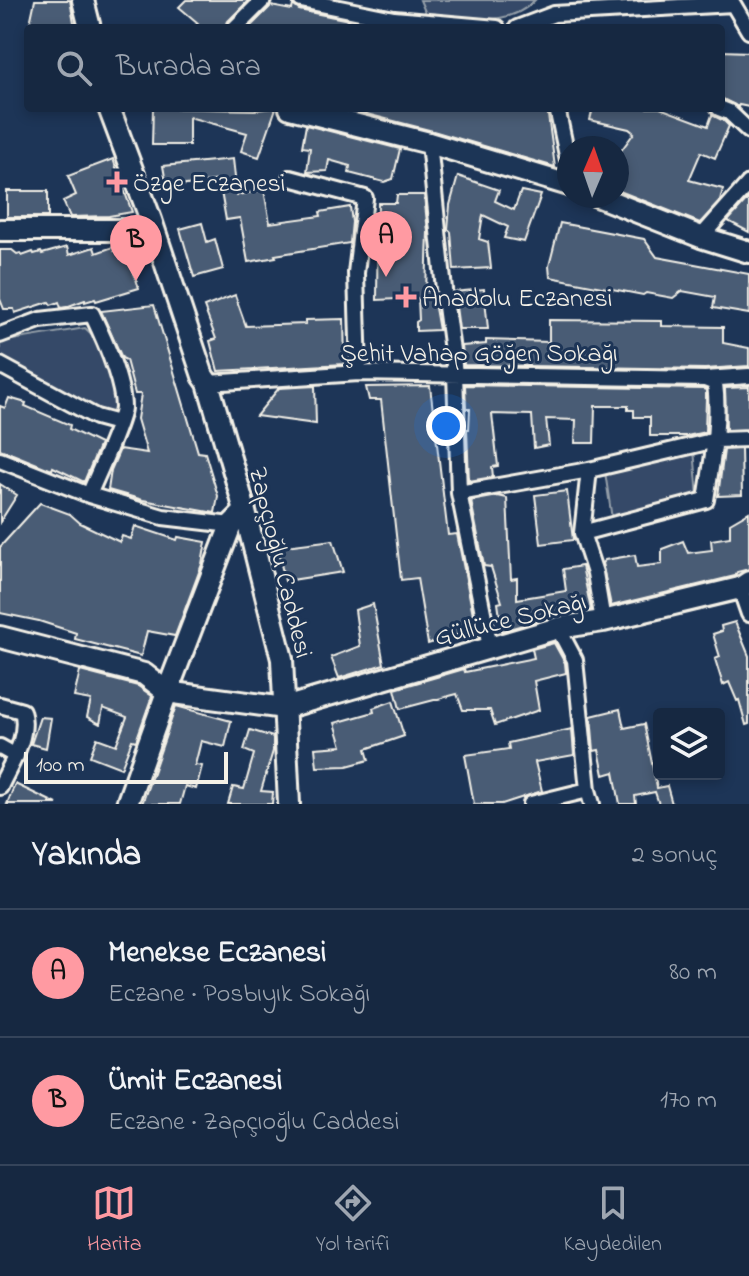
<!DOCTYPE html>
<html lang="tr">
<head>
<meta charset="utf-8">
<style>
  :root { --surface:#162841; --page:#1f3048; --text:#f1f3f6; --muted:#9ea6b1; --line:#35445a; --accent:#ff9aa2 }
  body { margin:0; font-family:"Indie Flower",sans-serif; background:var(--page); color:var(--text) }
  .controls { position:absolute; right:24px; bottom:24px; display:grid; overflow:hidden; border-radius:8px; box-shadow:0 4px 12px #0003 }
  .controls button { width:72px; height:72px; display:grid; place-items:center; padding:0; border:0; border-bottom:2px solid var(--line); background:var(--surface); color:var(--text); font:40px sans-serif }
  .compass { position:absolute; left:557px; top:136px; width:72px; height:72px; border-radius:50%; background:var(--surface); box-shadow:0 4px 12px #0003; rotate:2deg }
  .scale { position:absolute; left:24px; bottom:20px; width:204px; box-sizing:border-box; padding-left:8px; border:4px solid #f4f1e8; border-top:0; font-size:22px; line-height:28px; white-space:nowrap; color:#f4f1e8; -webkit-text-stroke:6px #1d3557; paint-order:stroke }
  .you { position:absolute; left:446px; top:426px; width:28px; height:28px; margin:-20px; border:6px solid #fff; border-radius:50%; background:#1a73e8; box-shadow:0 0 0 12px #1a73e833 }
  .badge { display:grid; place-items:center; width:52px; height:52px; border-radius:50%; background:var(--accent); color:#111; font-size:26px; font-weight:700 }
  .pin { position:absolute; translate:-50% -66px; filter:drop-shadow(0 2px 4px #0008) }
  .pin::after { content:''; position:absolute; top:42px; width:28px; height:24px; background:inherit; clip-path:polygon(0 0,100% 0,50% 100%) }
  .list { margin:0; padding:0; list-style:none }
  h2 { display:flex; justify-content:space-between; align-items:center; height:104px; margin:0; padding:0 32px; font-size:34px }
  h2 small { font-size:26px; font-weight:400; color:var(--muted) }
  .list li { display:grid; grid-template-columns:52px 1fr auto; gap:24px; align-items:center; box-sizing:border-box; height:128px; padding:0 32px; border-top:2px solid var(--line) }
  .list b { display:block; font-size:30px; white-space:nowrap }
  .list p { margin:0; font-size:26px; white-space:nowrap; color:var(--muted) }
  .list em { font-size:26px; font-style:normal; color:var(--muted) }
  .icon { flex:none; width:44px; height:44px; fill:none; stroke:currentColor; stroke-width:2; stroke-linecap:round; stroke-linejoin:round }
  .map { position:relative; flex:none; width:749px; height:804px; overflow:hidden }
  .search { position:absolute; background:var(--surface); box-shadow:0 4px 12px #0003; left:24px; right:24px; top:24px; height:88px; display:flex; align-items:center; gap:20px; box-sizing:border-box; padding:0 28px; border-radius:8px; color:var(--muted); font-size:30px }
  .sheet { height:360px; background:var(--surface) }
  nav { display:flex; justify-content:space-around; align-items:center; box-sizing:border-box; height:112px; border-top:2px solid var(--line); background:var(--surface); font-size:22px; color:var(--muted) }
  nav a { display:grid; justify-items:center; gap:4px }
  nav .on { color:var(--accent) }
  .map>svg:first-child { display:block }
</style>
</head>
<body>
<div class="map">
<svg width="749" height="804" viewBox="0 0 749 804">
  <rect width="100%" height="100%" fill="#1d3557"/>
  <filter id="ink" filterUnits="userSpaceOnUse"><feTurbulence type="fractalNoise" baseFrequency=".0125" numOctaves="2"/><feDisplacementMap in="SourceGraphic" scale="16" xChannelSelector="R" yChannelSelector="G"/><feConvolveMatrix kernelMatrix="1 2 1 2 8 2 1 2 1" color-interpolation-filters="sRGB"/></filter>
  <g filter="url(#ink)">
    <path fill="#354a67" stroke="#949ea8" stroke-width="2" d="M420 0H535C507 30 463 17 426 14Z
      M85 328 99 341 106 365 118 394 119 403 115 412 107 413 0 360V342Z
      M694 449 698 497 612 519 605 472Z"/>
    <path fill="#485b74" stroke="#f4f1e8" stroke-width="2" d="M35 0H70L75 28H29Z
      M186 0H249L228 21 225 28H193L198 23 179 7Z
      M293 5 299 10 349 20 353 28H249L271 6 292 10Z
      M721 51 749 52V107L739 105 738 107 721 98Z
      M153 108 255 110 276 108 259 157 241 151 247 133 189 117V145H152Z
      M343 108H547L555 167 433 131Z
      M593 108H660L708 126 712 115 724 121 729 126 715 158 701 152 689 180 723 189 720 201 700 223 617 190V151L620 152 634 133 629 129 590 120Z
      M306 125 400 149 393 179 384 182 349 173 350 166 329 160 327 171 307 172 310 148 302 147Z
      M113 159 132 212 109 216 70 217 63 201 76 195 68 176Z
      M233 159 237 195 264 190 270 223 321 216 320 212 350 207 352 222 350 243 275 255 276 257 248 262 240 218 226 220 219 180 167 188 163 166Z
      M458 176 499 190 495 201 514 210 521 191 541 195 524 242 504 238 508 227 483 215 479 239 488 242 491 268 454 270 451 232 448 229 450 205Z
      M7 191H48V217H7Z
      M397 195H424L428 232 426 291H432L439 330 416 331V322L419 320 418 298 377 300 378 203H396Z
      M749 198V232L728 221Z
      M202 223 207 242 215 239 223 269 194 277 180 229Z
      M560 223 644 239 657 257 749 274V314L713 308 715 297 682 291 673 298 646 293 643 295 550 277 549 266Z
      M67 247 69 255 94 247 96 253 113 247 114 251 125 247 139 288 96 301 95 299 85 302V300L66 307 61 308 59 302 51 305 49 302 15 313 14 309H4L0 299V250H12L17 254 21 253 22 256 33 252 34 254 41 252 42 254Z
      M484 289 488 329H459L454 292Z
      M235 295 246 326 306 324V320L344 319 345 364 218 371 210 341 216 339 204 307Z
      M154 305 198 452 205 453 218 496 215 513 143 500 108 490 111 470 120 449 147 453 137 419 141 394H135L126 360 122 358 101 311Z
      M549 320 662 321V326L723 327V343L749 348V366L705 369 464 365 462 346 486 344V340L549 342Z
      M465 385 703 389 706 390V398L705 432 687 436H650V417H634V410H628V406H595L594 443H575L576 420 546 419 549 445 534 448 532 415 492 414 498 466 492 467 493 477 469 481 467 429H469L470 409H466Z
      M315 386 316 424 256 416 279 388Z
      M430 386 448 535 457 534 476 629 428 644 417 578 401 580 381 400H369L366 387Z
      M749 387V429L726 430 725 388Z
      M9 398 26 403 25 406 70 425 69 429 100 444 84 482 53 467 52 470 0 449V406L5 408Z
      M741 449 742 495 718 496 724 450Z
      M0 484 17 495 0 522Z
      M567 491 573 540 541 544 535 495Z
      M498 496 507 498 511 579 517 578V599L566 591 563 569 582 566 591 610 554 616 502 631 498 603 502 602 491 567 484 566 471 501Z
      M40 503 70 514 80 523 120 542 122 536 131 539 135 526 177 540 178 537 206 542 202 564 175 636 147 631 141 656 75 639 76 633 39 621 0 613V547Z
      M749 512V569L737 572 735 576 611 606 602 563 605 560 635 555 637 567 662 564V549L683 541 688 553 712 550 711 540 730 537V523Z
      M333 540 343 572 285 581 277 547Z
      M373 604 384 664 339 678 331 657 360 646 355 610Z
      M735 622 749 656V724L746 725 739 700 737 701 729 682 723 685 715 659 720 657 713 634 722 631 721 626Z
      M554 643 565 663 566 673 534 681 539 710 495 725 490 710H463L457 694 400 709 395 689 464 669 465 672 534 658 532 649Z
      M80 671 138 686 152 696 136 741 132 740 121 768 90 756 97 738 116 745 127 717 103 708 100 724 87 717 91 700 74 697Z
      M393 701 404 736 366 749 369 760 347 766 317 767 315 748 342 746 335 723 374 712 373 708Z
      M176 706 231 721 225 747 201 741 195 765 202 766 196 789 185 786 180 804H142Z
      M620 709 624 728 644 724 657 788 667 786 672 804H659L655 792 635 796 636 804H620L614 772 604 775 599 750 594 751 591 716Z
      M40 717 51 718 46 748 31 744Z
      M572 729 574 755 535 762 542 791 502 804H474L465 755 509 749 508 743Z
      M250 730 273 737V751L261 791 273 792 272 804H228L233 787 244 789 254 754 244 750Z
      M15 784 57 804H7Z"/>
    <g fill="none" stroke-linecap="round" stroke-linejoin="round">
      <defs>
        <path id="street" d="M301 0 394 19 497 28
          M235 28 263 0
          M517 28 554 14 733 4 749 31
          M557 108 569 165
          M719 108 729 112 749 131
          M429 143 445 299 455 373 459 493 490 647
          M290 178 365 198 356 273 359 373
          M701 237 749 183
          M0 335 40 320 92 314C104 339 123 380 123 408 122 423 96 478 89 495
          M0 365 96 417 118 423
          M208 383 359 373 705 379 749 376
          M0 460 89 495 163 517 231 525
          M589 470 582 533 595 573 603 621
          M459 493 589 470 716 440 749 439
          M582 533 706 500C712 460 720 423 715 383L705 379
          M740 588 749 614
          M558 628 575 660 588 790 592 804
          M0 705 22 711C30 736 10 765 0 787
          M0 747 16 756
          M531 804 588 790"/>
        <path id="secondary" d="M83 0 90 28
          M109 108 151 220 203 376 208 383 241 496 282 659 289 804
          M290 108 429 143 569 185
          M597 196 701 237 749 252
          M0 230H154
          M0 637 144 674 167 692 284 708 558 628 603 621 740 588 749 582
          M127 804 167 692 231 525 245 511"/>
      </defs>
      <use href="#street" stroke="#f4f1e8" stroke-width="20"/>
      <use href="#secondary" stroke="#f4f1e8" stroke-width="26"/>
      <use href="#street" stroke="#1d3557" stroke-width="14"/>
      <use href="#secondary" stroke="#1d3557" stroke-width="20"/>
    </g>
  </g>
  <g fill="#ff9aa2" stroke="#1d3557" stroke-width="3">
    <path d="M113 170h8v8h8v8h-8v8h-8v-8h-8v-8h8z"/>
    <path d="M402 285h8v8h8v8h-8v8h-8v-8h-8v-8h8z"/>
  </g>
  <g text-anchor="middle" stroke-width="6" stroke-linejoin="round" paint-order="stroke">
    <g font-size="26" fill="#f4f1e8" stroke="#1d3557" text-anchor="start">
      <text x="133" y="191">Özge Eczanesi</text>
      <text x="422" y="306">Anadolu Eczanesi</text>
    </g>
    <g font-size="26" fill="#f4f1e8" stroke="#1d3557">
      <text x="479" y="361">Şehit Vahap Göğen Sokağı</text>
      <text transform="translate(282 562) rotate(76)" y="9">Zapçıoğlu Caddesi</text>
      <text transform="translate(510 618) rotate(-14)" y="9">Güllüce Sokağı</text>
    </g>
  </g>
</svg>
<div class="controls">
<button><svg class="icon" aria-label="layers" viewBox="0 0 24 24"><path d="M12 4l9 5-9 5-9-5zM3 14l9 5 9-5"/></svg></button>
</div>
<svg class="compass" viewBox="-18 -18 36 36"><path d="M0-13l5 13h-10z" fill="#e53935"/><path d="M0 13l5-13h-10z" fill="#9ea6b1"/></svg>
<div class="scale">100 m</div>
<div class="you"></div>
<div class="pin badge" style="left:386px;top:277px">A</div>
<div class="pin badge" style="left:136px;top:281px">B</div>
<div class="search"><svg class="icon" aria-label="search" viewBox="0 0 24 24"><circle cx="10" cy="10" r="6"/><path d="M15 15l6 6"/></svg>Burada ara</div>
</div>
<section class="sheet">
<h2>Yakında<small>2 sonuç</small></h2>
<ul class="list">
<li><span class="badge">A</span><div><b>Menekse Eczanesi</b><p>Eczane · Posbıyık Sokağı</p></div><em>80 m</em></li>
<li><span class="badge">B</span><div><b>Ümit Eczanesi</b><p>Eczane · Zapçıoğlu Caddesi</p></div><em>170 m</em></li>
</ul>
</section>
<nav>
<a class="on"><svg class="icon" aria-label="map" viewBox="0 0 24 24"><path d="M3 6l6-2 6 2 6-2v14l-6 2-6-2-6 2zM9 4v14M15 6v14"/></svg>Harita</a>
<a><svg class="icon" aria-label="directions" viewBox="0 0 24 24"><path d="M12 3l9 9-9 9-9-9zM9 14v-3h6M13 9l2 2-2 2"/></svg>Yol tarifi</a>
<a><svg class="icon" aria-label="saved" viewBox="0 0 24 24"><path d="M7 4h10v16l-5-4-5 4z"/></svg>Kaydedilen</a>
</nav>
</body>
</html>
